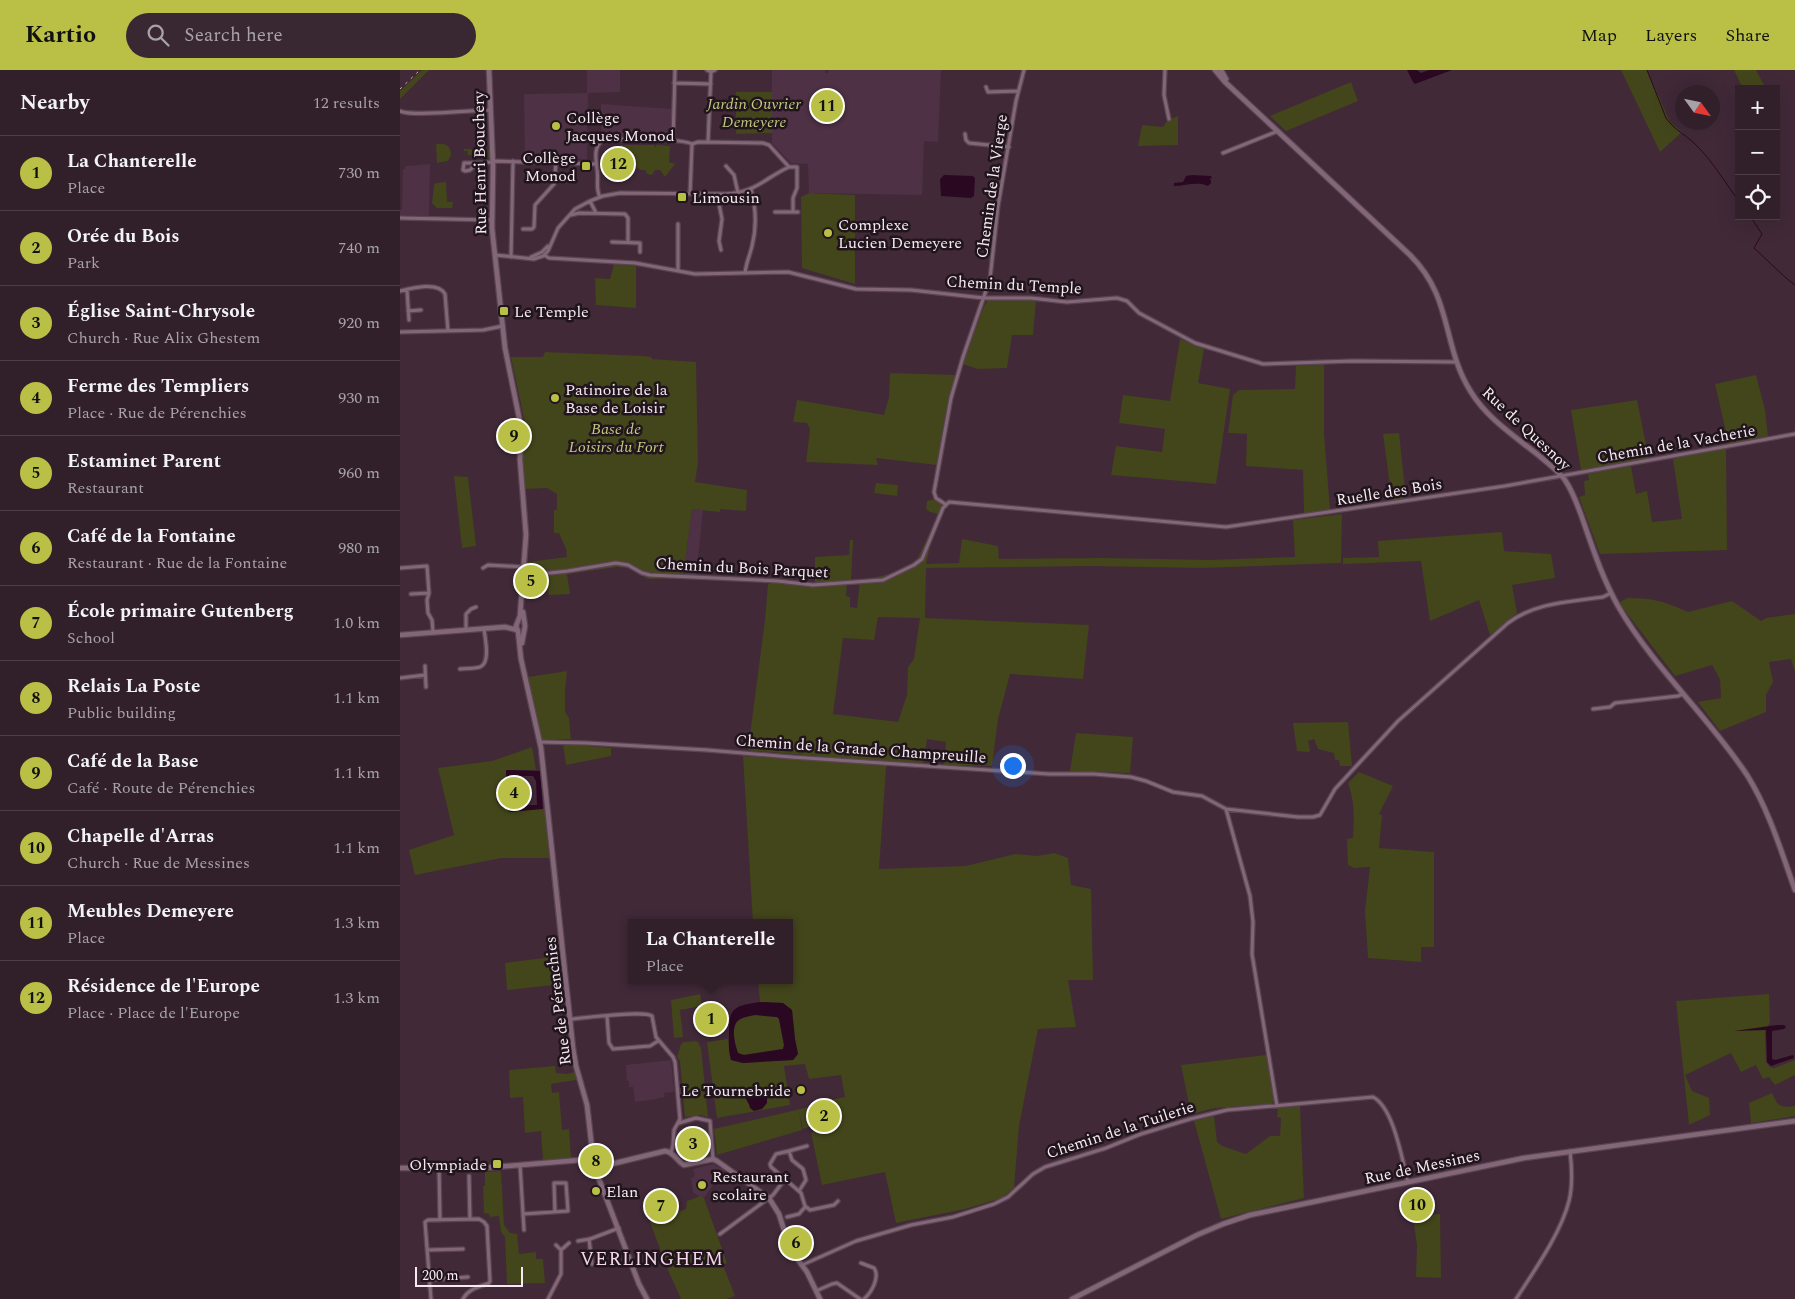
<!DOCTYPE html>
<html lang="en">
<head>
<meta charset="utf-8">
<style>
  :root { --surface:#311f2a; --page:#392732; --text:#f1f3f6; --muted:#a8a2a8; --line:#4c3d47; --accent:#bac045 }
  body { margin:0; font-family:Spectral,serif; background:var(--page); color:var(--text) }
  .controls { position:absolute; right:15px; top:15px; display:grid; overflow:hidden; border-radius:0px; box-shadow:0 5px 20px #0002 }
  .controls button { width:45px; height:45px; display:grid; place-items:center; padding:0; border:0; border-bottom:1px solid var(--line); background:var(--surface); color:var(--text); font:25px sans-serif }
  .compass { position:absolute; left:1275px; top:15px; width:45px; height:45px; border-radius:50%; background:var(--surface); box-shadow:0 5px 20px #0002; rotate:123deg }
  .scale { position:absolute; left:15px; bottom:12px; width:108px; box-sizing:border-box; padding-left:5px; border:2px solid #f8e8f1; border-top:0; font-size:14px; line-height:18px; white-space:nowrap; color:#f8e8f1; -webkit-text-stroke:4px #20151c; paint-order:stroke }
  .you { position:absolute; left:612px; top:695px; width:18px; height:18px; margin:-12px; border:4px solid #fff; border-radius:50%; background:#1a73e8; box-shadow:0 0 0 8px #1a73e833 }
  .badge { display:grid; place-items:center; width:32px; height:32px; border-radius:50%; background:var(--accent); color:#111; font-size:16px; font-weight:700 }
  .pin { position:absolute; translate:-50% -50%; border:2px solid #fff; box-shadow:0 1px 5px #0006 }
  .popup { position:absolute; left:228px; top:849px; width:165px; height:65px; box-sizing:border-box; display:grid; place-content:center; border-radius:0px; background:var(--surface); filter:drop-shadow(0 1px 4px #0005); font-size:16px; white-space:nowrap; color:var(--muted) }
  .popup b { font-size:19px; color:var(--text) }
  .popup::after { content:''; position:absolute; left:50%; top:100%; margin-left:-10px; border:10px solid transparent; border-top-color:var(--surface) }
  .list { margin:0; padding:0; list-style:none }
  h2 { display:flex; justify-content:space-between; align-items:center; height:65px; margin:0; padding:0 20px; font-size:21px }
  h2 small { font-size:16px; font-weight:400; color:var(--muted) }
  .list li { display:grid; grid-template-columns:32px 1fr auto; gap:15px; align-items:center; box-sizing:border-box; height:75px; padding:0 20px; border-top:1px solid var(--line) }
  .list b { display:block; font-size:19px; white-space:nowrap }
  .list p { margin:0; font-size:16px; white-space:nowrap; color:var(--muted) }
  .list em { font-size:16px; font-style:normal; color:var(--muted) }
  .icon { flex:none; width:28px; height:28px; fill:none; stroke:currentColor; stroke-width:2; stroke-linecap:round; stroke-linejoin:round }
  .map { position:relative; flex:none; width:1395px; height:1229px; overflow:hidden }
  header { display:flex; align-items:center; gap:30px; box-sizing:border-box; height:70px; padding:0 25px; background:var(--accent); color:#111 }
  header strong { font-size:24px }
  nav { display:flex; gap:28px; margin-inline-start:auto; font-size:18px }
  .search { width:350px; height:45px; background:var(--page); display:flex; align-items:center; gap:12px; box-sizing:border-box; padding:0 18px; border-radius:28px; color:var(--muted); font-size:19px }
  main { display:flex }
  aside { flex:1; background:var(--surface) }
  .map>svg:first-child { display:block }
</style>
</head>
<body>
<header>
<strong>Kartio</strong>
<div class="search"><svg class="icon" aria-label="search" viewBox="0 0 24 24"><circle cx="10" cy="10" r="6"/><path d="M15 15l6 6"/></svg>Search here</div>
<nav><a>Map</a><a>Layers</a><a>Share</a></nav>
</header>
<main>
<aside>
<h2>Nearby<small>12 results</small></h2>
<ul class="list">
<li><span class="badge">1</span><div><b>La Chanterelle</b><p>Place</p></div><em>730 m</em></li>
<li><span class="badge">2</span><div><b>Orée du Bois</b><p>Park</p></div><em>740 m</em></li>
<li><span class="badge">3</span><div><b>Église Saint-Chrysole</b><p>Church · Rue Alix Ghestem</p></div><em>920 m</em></li>
<li><span class="badge">4</span><div><b>Ferme des Templiers</b><p>Place · Rue de Pérenchies</p></div><em>930 m</em></li>
<li><span class="badge">5</span><div><b>Estaminet Parent</b><p>Restaurant</p></div><em>960 m</em></li>
<li><span class="badge">6</span><div><b>Café de la Fontaine</b><p>Restaurant · Rue de la Fontaine</p></div><em>980 m</em></li>
<li><span class="badge">7</span><div><b>École primaire Gutenberg</b><p>School</p></div><em>1.0 km</em></li>
<li><span class="badge">8</span><div><b>Relais La Poste</b><p>Public building</p></div><em>1.1 km</em></li>
<li><span class="badge">9</span><div><b>Café de la Base</b><p>Café · Route de Pérenchies</p></div><em>1.1 km</em></li>
<li><span class="badge">10</span><div><b>Chapelle d'Arras</b><p>Church · Rue de Messines</p></div><em>1.1 km</em></li>
<li><span class="badge">11</span><div><b>Meubles Demeyere</b><p>Place</p></div><em>1.3 km</em></li>
<li><span class="badge">12</span><div><b>Résidence de l'Europe</b><p>Place · Place de l'Europe</p></div><em>1.3 km</em></li>
</ul>
</aside>
<div class="map">
<svg width="1395" height="1229" viewBox="0 0 1395 1229">
  <rect width="100%" height="100%" fill="#412938"/>
  <path fill="#4e3144" d="M187 0H220V22L188 23 187 89H156V86H147V89L125 88 124 24 187 23Z
    M372 0H425V3H428L429 0H541L538 72 524 71 522 125 409 123 408 94 391 93 372 73Z
    M201 34 271 39V64L267 67H201Z
    M30 94 29 146 0 145V141L2 139 3 99H5V96Z
    M292 439 303 440 296 509 283 508Z
    M271 990 274 1022 264 1023 265 1027 258 1028 257 1029 235 1032 233 1017H229V1011H227L226 995Z
    M313 1094 324 1100 304 1128 299 1127 293 1122 291 1108 295 1106 293 1099Z
    M265 1123 267 1125 271 1124 277 1141 252 1149 245 1129Z"/>
  <path fill="#43451b" fill-rule="evenodd" d="M22 0H29L0 29V21Z
    M1221 0H1247L1270 52 1282 62 1260 82Z
    M1334 0H1356L1366 19H1343Z
    M951 12 958 31 886 61 870 46Z
    M336 22H372V63L336 64Z
    M778 46V75L738 76 742 55 763 57 768 50Z
    M36 74C45 73 51 75 51 85L48 91 37 93Z
    M220 75H254L256 78V75L270 76 269 92 275 94 265 107 260 100H255L252 105 247 104 245 100H240L225 85V80L220 77Z
    M64 79 89 80V88H76L77 85H66L68 84V81H64Z
    M46 112 47 132H53L52 138H37L32 133 34 115 36 113Z
    M409 123 455 125V214L402 198 401 127Z
    M214 194 236 196V238L196 235 195 208 210 209Z
    M588 230H636L633 265H612L607 298 578 299 563 294 584 236Z
    M780 269 804 279 798 313 830 319 816 414 711 405 716 376 762 382 765 359 719 353 723 325 770 331Z
    M145 282 242 286 251 287 252 289 296 292 298 393 295 412 347 420 346 441 320 439V442L292 439 283 508 248 509 229 498 217 497 167 504 170 524 149 525 144 501 127 503 128 492 167 487 166 479 159 463H154V440H157V424L147 418 125 419 122 389 125 353 111 287H143Z
    M924 294V363L930 440 904 444 903 400 846 396 847 364 828 363 833 325 839 320 895 319 896 296Z
    M490 303 555 305 545 346 537 395 476 388 478 395 406 392 410 359 407 353 393 352 397 330 484 345 489 327Z
    M1356 305 1365 340 1368 367 1329 375 1315 314Z
    M1237 330 1249 389 1181 400 1171 340Z
    M999 363 1006 429 992 431 983 364Z
    M1328 376 1326 381 1327 480 1200 484 1179 427 1185 425 1184 411 1189 410 1188 404 1231 396 1236 424 1247 421 1252 452 1282 449 1273 389Z
    M54 406 68 407 76 476 62 478Z
    M476 413 498 415 497 426 474 423Z
    M536 429 545 437 533 463 526 494 559 493 562 469 598 476 599 489 703 488 809 490 895 487 893 450 942 444 941 493 802 498 690 496 526 498 525 548 689 555 683 609 610 604 598 649 592 696 544 695 546 672 527 669 523 694 488 691 486 698 479 799 566 796 615 784 637 786 654 783 668 788 671 815 691 819 693 910H668L676 957 638 959 619 1056 614 1118 602 1128 565 1139 496 1153 485 1102 422 1115 411 1063 416 1061 412 1034 445 1027 441 1005 409 1009 405 994 384 996 390 1035 317 1048 307 972 328 969 331 990 343 993 393 990 398 984 395 969 392 940 383 933 360 932 358 910H390V853H353L343 686 426 691 427 687 348 680 365 550 368 514 373 513 374 508 391 511V515L415 517V487L449 485 450 470H453L451 510 447 511 446 526 450 527V537L457 538 460 509C481 508 502 502 518 488L538 444 530 442 526 439 527 431ZM478 547 520 548 514 589 508 597 507 625 498 652 433 644 443 568 474 570Z
    M1102 462 1104 481 1151 484 1155 508 1112 515 1117 543 1090 565 1079 530 1030 551 1021 491 943 494V488L979 487 978 471Z
    M1227 528C1254 528 1263 531 1288 542L1332 531 1361 551 1366 548 1395 544V601L1391 589 1369 592 1373 612 1366 625V642L1320 661 1298 632 1321 628 1320 609 1312 595 1275 606 1219 533Z
    M167 601 165 620V642L169 648 171 669 136 670 125 623 131 621 128 607Z
    M948 652 952 696H940L939 690H935L934 683 918 679 914 669 908 671 910 680 909 682 897 681 893 653Z
    M676 663 733 667 730 703 670 701Z
    M163 674 211 678V686L166 695Z
    M132 677 136 700H106V706L96 717 97 733 109 735V742L145 738 149 788H101L15 805 9 780 54 765 38 698 92 691Z
    M959 702 993 716 979 744 982 745 979 778 1034 782V877H1021V892L968 888 965 841 970 797 954 798 948 795 947 769 953 768C954 747 955 733 948 713Z
    M157 795 172 943H167L162 914 107 920 105 893 160 886 150 796Z
    M300 924 302 936 280 940 283 967 274 968 271 930Z
    M1369 924 1370 952 1365 962 1366 992 1370 997 1374 998 1395 990V1005L1375 1015 1369 1007 1363 1009 1356 995 1341 1002 1331 983 1285 1005 1292 1021 1309 1028 1310 1045 1289 1055 1276 931Z
    M355 945 377 947 379 949 384 975 383 979 343 985 338 983C335 974 330 956 339 950 343 947 350 946 355 945Z
    M296 971 298 972 301 978 308 1047 301 1045 285 1047 280 991 277 987 281 974 284 972Z
    M866 985 874 1031 871 1034 815 1038 791 1044 781 995Z
    M155 996 156 1003 167 1004 175 1002 178 1012 175 1010 151 1014 152 1023 159 1022 162 1060 169 1059 171 1088 143 1090 141 1061 125 1063 123 1027 110 1028 109 1000Z
    M1372 1023C1378 1037 1380 1038 1395 1036V1046L1351 1053 1349 1033Z
    M900 1036 904 1128 821 1149 794 1051 814 1046 817 1072 822 1076 846 1084 870 1066H880L881 1048 877 1047 878 1037Z
    M409 1037 413 1056 403 1059 399 1041 402 1060 317 1085 314 1059Z
    M284 1058H291L297 1061 300 1058 305 1059 308 1061 309 1088 294 1092H283L278 1088 279 1062Z
    M101 1101 104 1155 110 1163 117 1164 119 1184 136 1182V1189H143L145 1213 107 1214 105 1167 101 1162 99 1146 90 1147 89 1144 84 1143 83 1116H85V1102Z
    M301 1126 304 1128 327 1193 323 1195 335 1226 326 1229H281L267 1198 250 1152 286 1139 287 1131Z
    M1040 1144 1041 1208 1016 1207 1017 1176 1013 1146Z"/>
  <path fill="#2b0821" fill-rule="evenodd" d="M1007 0H1017L1021 3 1029 0H1052L1015 14 1013 12Z
    M544 105 573 106 575 108 574 126 571 128 541 126 540 109Z
    M792 105 811 106 812 108 809 109 811 110V113L808 116C798 111 785 116 774 116V113L783 112 786 106Z
    M106 700 140 701 143 739 109 742V732H118L121 735H137L136 711 133 706H106Z
    M360 932 383 933 392 940 395 969 398 984 393 990 343 993 331 990C328 980 329 972 329 962 329 936 336 936 360 932ZM355 945 377 947 379 949 384 975 383 979 344 985 338 983C335 975 330 956 339 950 343 947 350 946 355 945Z
    M1377 955H1384L1386 957 1384 959 1372 961V989L1375 990 1393 985 1394 988 1371 996 1367 992 1366 960 1334 961Z
    M349 1017 357 1020 359 1023 367 1024V1033L362 1039 354 1041 350 1038C349 1029 337 1024 349 1017Z"/>
  <g fill="none" stroke-linecap="round" stroke-linejoin="round">
    <path stroke="#2b0821" stroke-width="1" d="M1247 0 1266 48C1274 60 1288 66 1298 77 1314 93 1325 113 1339 131
      M1350 146 1362 164 1354 178 1386 208 1395 215"/>
    <defs>
      <path id="street" d="M307 0 311 2 315 0
        M765 0 764 25 769 49
        M274 13 311 14
        M586 17 588 22 618 21
        M0 41C12 47 73 40 90 40
        M565 64 566 70 569 73 609 77
        M273 71 275 0
        M308 72 311 2
        M823 83 878 61
        M93 91 195 94
        M77 93H64L63 100 65 101 70 100 77 93 93 92
        M326 96 334 105 338 123
        M290 124 292 74
        M317 124 322 149 319 171 321 180
        M200 127C195 118 199 109 197 99 196 89 193 77 203 70 219 69 280 68 292 74L298 72 363 73 369 75 389 97H397V118L393 128V142
        M190 131 196 143
        M375 142H398
        M171 145 179 143 225 144 228 148V172
        M0 148 92 150
        M123 159H132L134 157 135 135 154 114 156 93
        M212 172 240 173V182
        M95 185 134 189 143 186 148 181 158 158 175 139 190 131 203 126 220 123 325 124C355 123 365 108 389 97
        M144 185 149 188 235 193 295 204 388 202 456 219 511 220 584 228H631L667 232 717 228 727 231 739 243 795 273 863 294 953 291 1057 292
        M111 187 113 91
        M131 187 142 182 148 176
        M278 201V154
        M345 203C346 193 350 185 352 176 357 157 356 138 351 119
        M7 220 9 250
        M0 221C12 218 38 211 45 224L48 261
        M8 241 21 240
        M0 262 83 260 103 256
        M545 434 536 428 534 422 551 328 563 287 590 209 598 136 616 31 624 0
        M0 498 27 496 29 523 27 530 28 543 32 550 33 562
        M83 498 88 495 124 497
        M123 506 168 501 216 493 228 495 242 503 250 505 378 511 413 515 483 510 514 495 522 489 543 438 549 432 826 457 1105 416 1395 364
        M11 524 29 523
        M66 560V544L71 539 76 537
        M25 596 26 617
        M60 599C66 598 74 599 80 597 91 593 85 568 84 559
        M0 608 25 605
        M1193 639 1210 637 1215 633 1278 626 1283 624
        M140 672 186 673 307 680 391 687 649 704H694L731 707 746 711 773 722 802 726 826 739 898 747H913L920 745 935 719 998 651 1108 553C1136 532 1170 532 1203 527L1211 523
        M826 739 850 826 853 852 852 884 877 1036
        M207 946 209 973 213 979 250 976 258 971
        M170 949C184 948 244 940 252 946L256 967 273 987 275 992 280 1049 274 1060 273 1075 271 1083
        M279 1053 296 1048 310 1051 313 1089
        M389 1081 407 1076
        M120 1095 124 1160
        M39 1098 40 1150
        M69 1106 70 1149
        M385 1109 371 1097 370 1094 376 1084 389 1081 392 1090 403 1099 406 1110 399 1121
        M123 1144 168 1141 166 1113H154L155 1142
        M387 1147 399 1144 405 1137
        M320 1164 373 1125 385 1109 401 1123 405 1136 410 1140 434 1135 438 1131
        M189 1169 192 1194
        M178 1171 190 1169 219 1158
        M156 1175 161 1180
        M27 1180 63 1179
        M461 1193 474 1198C480 1207 472 1222 464 1229
        M402 1195 456 1171 511 1155 553 1147 594 1134 608 1127 633 1104 645 1097 706 1078 741 1064 790 1049 827 1040 973 1027C994 1038 1002 1090 1008 1112
        M29 1210 68 1207
        M416 1221 432 1214 437 1213 460 1229
        M31 1229 25 1152 28 1150 79 1149 84 1152 87 1156 90 1211 89 1213C79 1217 68 1219 63 1229
        M148 1229 161 1204V1180L169 1173
        M1116 1229C1134 1201 1161 1163 1169 1131 1173 1115 1172 1098 1170 1081"/>
      <path id="secondary" d="M89 0 93 97 92 158 105 278 121 357 120 390 126 465 120 546 116 556 118 561
        M815 0 825 12 1010 185C1053 227 1042 277 1071 322 1088 350 1119 369 1143 389 1151 396 1159 402 1165 410 1175 425 1180 442 1186 459 1195 485 1204 511 1218 536 1253 597 1308 646 1347 705 1369 740 1381 781 1395 820
        M821 0 826 9
        M118 561 121 589 141 678 173 978 176 996 187 1035 194 1096 239 1214 247 1229
        M0 565 105 557 117 560
        M122 573 125 556 123 542
        M181 1091 195 1098
        M0 1098H15
        M12 1098H82L193 1089
        M195 1098 265 1081C274 1082 277 1091 284 1095L313 1089 317 1091 369 1128 379 1144 390 1179 407 1202 420 1229
        M672 1229 797 1165 823 1154 850 1145 1124 1088 1395 1051"/>
    </defs>
    <use href="#street" stroke="#594551" stroke-width="5.5"/>
    <use href="#secondary" stroke="#594551" stroke-width="7"/>
    <use href="#street" stroke="#836778" stroke-width="3"/>
    <use href="#secondary" stroke="#836778" stroke-width="4.5"/>
    <path stroke="#c4b2bd" stroke-width="1" stroke-dasharray="2.5 5" stroke-linecap="butt" d="M0 19 20 0"/>
  </g>
  <g fill="#bac045" stroke="#20151c" stroke-width="2">
    <circle cx="156" cy="56" r="5"/>
    <rect x="181" y="91" width="10" height="10" rx="2.5"/>
    <rect x="277" y="122" width="10" height="10" rx="2.5"/>
    <circle cx="428" cy="163" r="5"/>
    <rect x="99" y="236" width="10" height="10" rx="2.5"/>
    <circle cx="155" cy="328" r="5"/>
    <circle cx="401" cy="1020" r="5"/>
    <rect x="92" y="1089" width="10" height="10" rx="2.5"/>
    <circle cx="302" cy="1115" r="5"/>
    <circle cx="196" cy="1121" r="5"/>
  </g>
  <g text-anchor="middle" stroke-width="5" stroke-linejoin="round" paint-order="stroke">
    <g font-size="16" font-style="italic" fill="#c3c87d" stroke="#20151c">
      <text x="354" y="39">Jardin Ouvrier<tspan x="354" dy="18">Demeyere</tspan></text>
      <text x="216" y="364">Base de<tspan x="216" dy="18">Loisirs du Fort</tspan></text>
    </g>
    <g font-size="16" fill="#f8e8f1" stroke="#20151c" text-anchor="start">
      <text x="166" y="53">Collège<tspan x="166" dy="18">Jacques Monod</tspan></text>
      <text x="176" y="93" text-anchor="end">Collège<tspan x="176" dy="18">Monod</tspan></text>
      <text x="292" y="133">Limousin</text>
      <text x="438" y="160">Complexe<tspan x="438" dy="18">Lucien Demeyere</tspan></text>
      <text x="114" y="247">Le Temple</text>
      <text x="165" y="325">Patinoire de la<tspan x="165" dy="18">Base de Loisir</tspan></text>
      <text x="391" y="1026" text-anchor="end">Le Tournebride</text>
      <text x="87" y="1100" text-anchor="end">Olympiade</text>
      <text x="312" y="1112">Restaurant<tspan x="312" dy="18">scolaire</tspan></text>
      <text x="206" y="1127">Elan</text>
    </g>
    <g font-size="16" fill="#f8e8f1" stroke="#20151c">
      <text transform="translate(79 93) rotate(-91)" y="6">Rue Henri Bouchery</text>
      <text transform="translate(591 116) rotate(-82)" y="6">Chemin de la Vierge</text>
      <text transform="translate(614 214) rotate(3)" y="6">Chemin du Temple</text>
      <text transform="translate(1127 358) rotate(43)" y="6">Rue de Quesnoy</text>
      <text transform="translate(1276 373) rotate(-10)" y="6">Chemin de la Vacherie</text>
      <text transform="translate(989 421) rotate(-9)" y="6">Ruelle des Bois</text>
      <text transform="translate(342 497) rotate(3)" y="6">Chemin du Bois Parquet</text>
      <text transform="translate(461 678) rotate(4)" y="6">Chemin de la Grande Champreuille</text>
      <text transform="translate(157 931) rotate(-97)" y="6">Rue de Pérenchies</text>
      <text transform="translate(720 1059) rotate(-18)" y="6">Chemin de la Tuilerie</text>
      <text transform="translate(1022 1096) rotate(-12)" y="6">Rue de Messines</text>
    </g>
    <g font-size="19" letter-spacing="1" fill="#f6d6e9" stroke="#20151c">
      <text x="252" y="1195">VERLINGHEM</text>
    </g>
  </g>
</svg>
<div class="controls">
<button>+</button>
<button>−</button>
<button><svg class="icon" aria-label="locate" viewBox="0 0 24 24"><circle cx="12" cy="12" r="6"/><path d="M12 2v4M12 18v4M2 12h4M18 12h4"/></svg></button>
</div>
<svg class="compass" viewBox="-18 -18 36 36"><path d="M0-13l5 13h-10z" fill="#e53935"/><path d="M0 13l5-13h-10z" fill="#a8a2a8"/></svg>
<div class="scale">200 m</div>
<div class="you"></div>
<div class="pin badge" style="left:311px;top:949px">1</div>
<div class="popup"><b>La Chanterelle</b>Place</div>
<div class="pin badge" style="left:424px;top:1046px">2</div>
<div class="pin badge" style="left:293px;top:1074px">3</div>
<div class="pin badge" style="left:114px;top:723px">4</div>
<div class="pin badge" style="left:131px;top:511px">5</div>
<div class="pin badge" style="left:396px;top:1173px">6</div>
<div class="pin badge" style="left:261px;top:1136px">7</div>
<div class="pin badge" style="left:196px;top:1091px">8</div>
<div class="pin badge" style="left:114px;top:366px">9</div>
<div class="pin badge" style="left:1017px;top:1135px">10</div>
<div class="pin badge" style="left:427px;top:36px">11</div>
<div class="pin badge" style="left:218px;top:94px">12</div>
</div>
</main>
</body>
</html>
